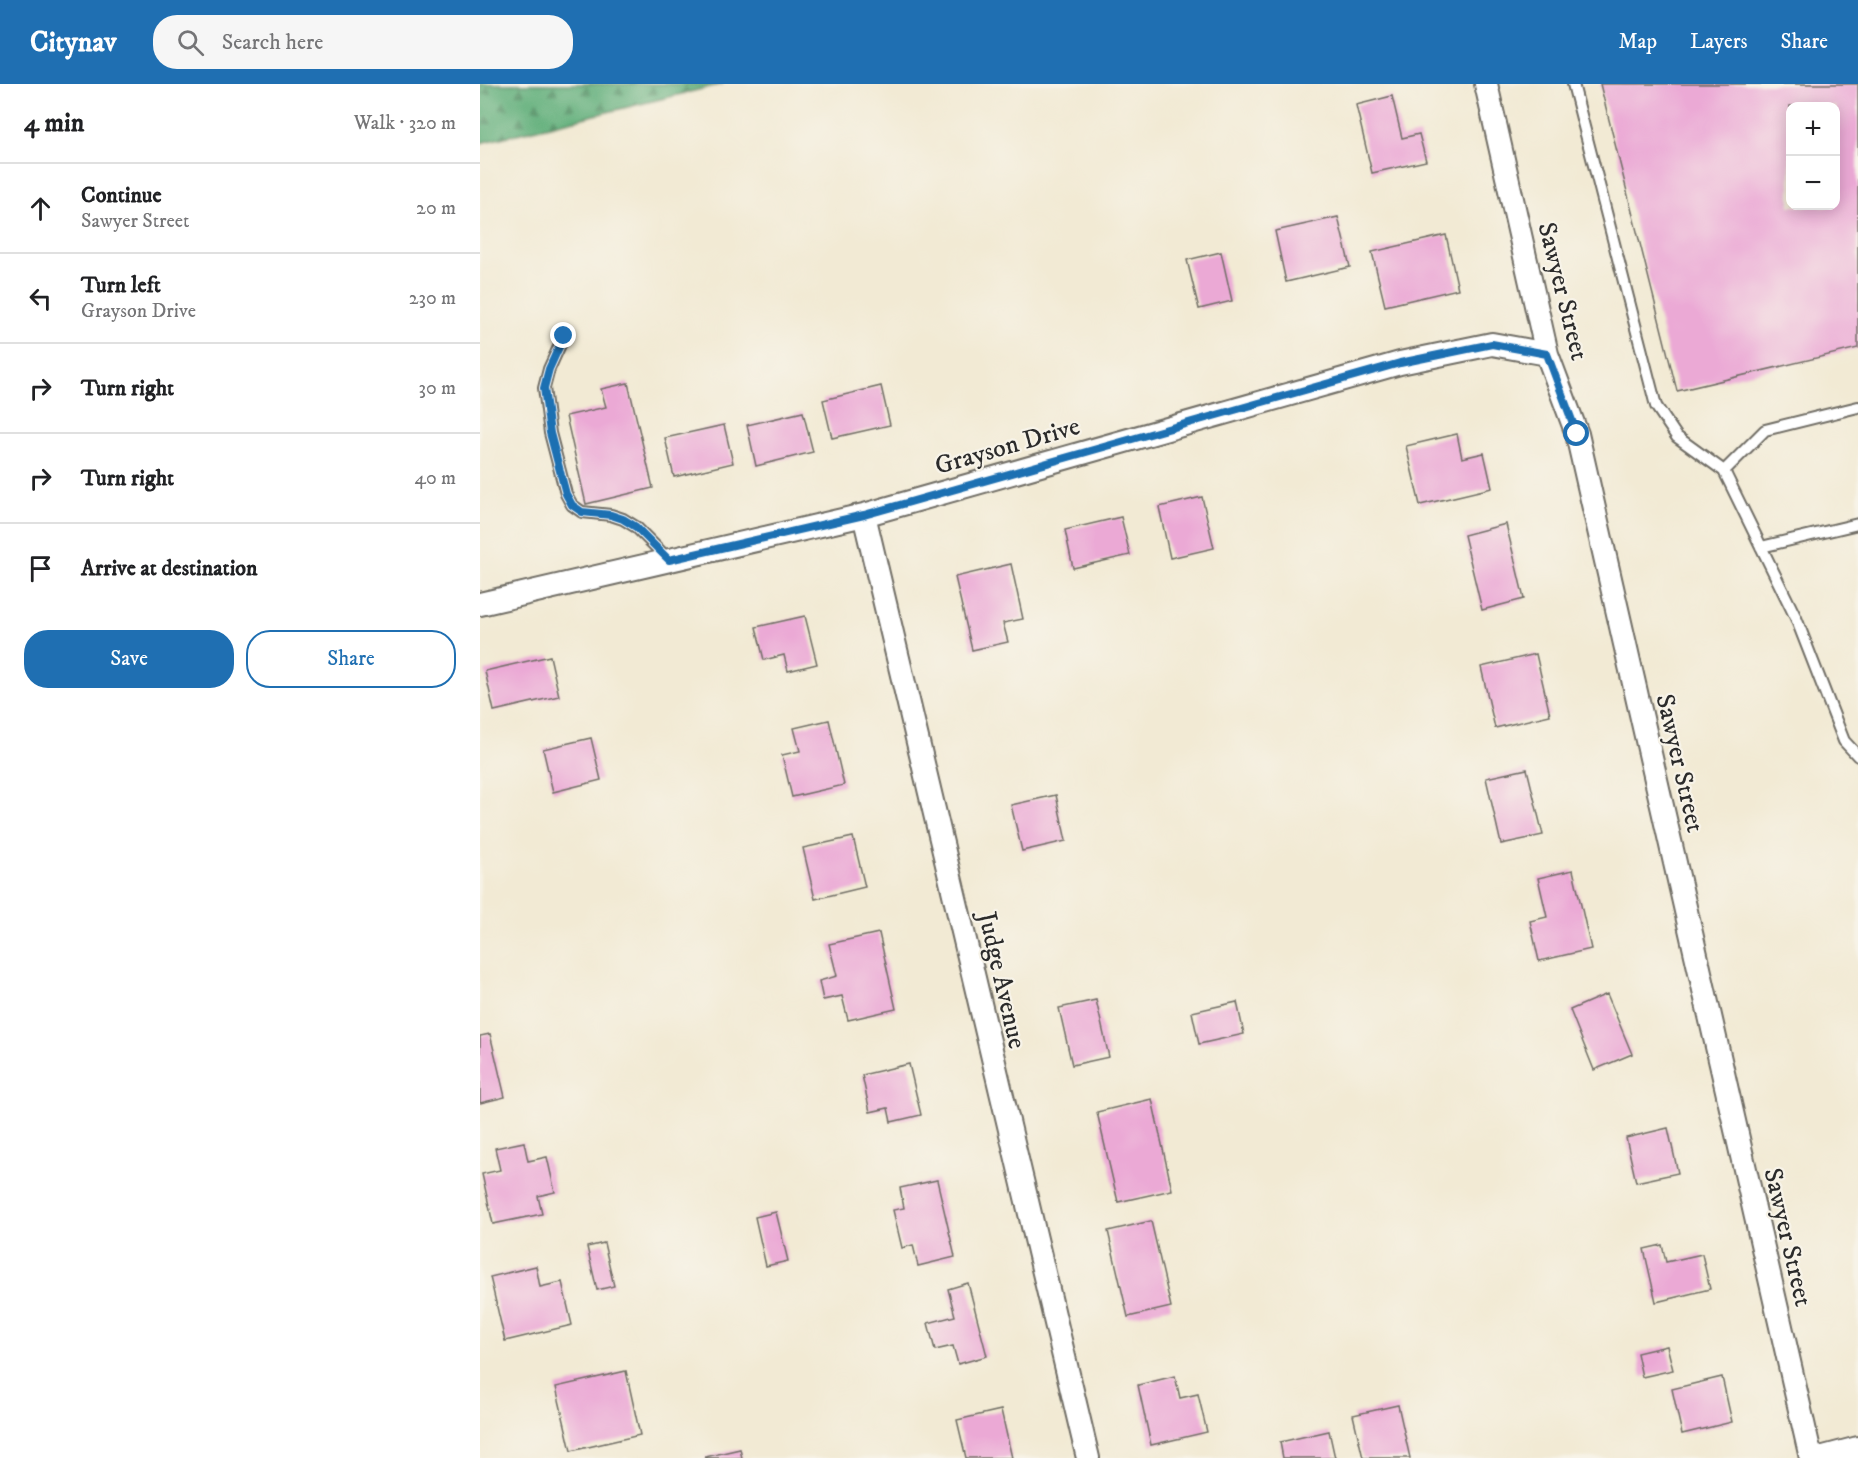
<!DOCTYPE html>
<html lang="en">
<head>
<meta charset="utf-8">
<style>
  :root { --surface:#fff; --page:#f6f6f6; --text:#202124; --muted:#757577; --line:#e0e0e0; --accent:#1f6fb2 }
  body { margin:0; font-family:"IM FELL DW Pica",serif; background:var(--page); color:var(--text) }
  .controls { position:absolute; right:18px; top:18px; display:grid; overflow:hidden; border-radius:12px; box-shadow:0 3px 15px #0003 }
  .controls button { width:54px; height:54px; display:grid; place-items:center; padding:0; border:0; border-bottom:2px solid var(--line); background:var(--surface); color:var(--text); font:30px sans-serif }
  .stop { position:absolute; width:18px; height:18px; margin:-14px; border:4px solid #1f6fb2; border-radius:50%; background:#fff }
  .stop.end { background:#1f6fb2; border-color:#fff; box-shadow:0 2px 6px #0008 }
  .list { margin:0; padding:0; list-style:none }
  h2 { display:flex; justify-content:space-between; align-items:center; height:78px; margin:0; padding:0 24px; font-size:26px }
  h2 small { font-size:20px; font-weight:400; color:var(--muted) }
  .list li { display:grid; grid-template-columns:39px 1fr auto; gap:18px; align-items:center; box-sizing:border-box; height:90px; padding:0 24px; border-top:2px solid var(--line) }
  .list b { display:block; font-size:22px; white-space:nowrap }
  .list p { margin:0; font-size:20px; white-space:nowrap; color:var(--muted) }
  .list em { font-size:20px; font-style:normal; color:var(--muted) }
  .actions { display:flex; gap:12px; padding:18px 24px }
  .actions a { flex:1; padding:14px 0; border:2px solid var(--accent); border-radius:24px; text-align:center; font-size:21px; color:var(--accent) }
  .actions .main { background:var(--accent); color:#fff }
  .icon { flex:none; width:33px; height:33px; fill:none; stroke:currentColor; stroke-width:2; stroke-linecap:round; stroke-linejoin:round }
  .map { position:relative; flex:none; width:1378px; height:1374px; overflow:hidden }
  header { display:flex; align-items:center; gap:36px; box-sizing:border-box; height:84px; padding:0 30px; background:var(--accent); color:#fff }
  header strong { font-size:28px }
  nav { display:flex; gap:33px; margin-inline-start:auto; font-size:21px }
  .search { width:420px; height:54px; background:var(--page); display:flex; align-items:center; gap:15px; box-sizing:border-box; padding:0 21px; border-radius:24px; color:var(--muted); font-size:22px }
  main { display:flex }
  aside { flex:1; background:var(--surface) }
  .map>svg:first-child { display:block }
</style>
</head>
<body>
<header>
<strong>Citynav</strong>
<div class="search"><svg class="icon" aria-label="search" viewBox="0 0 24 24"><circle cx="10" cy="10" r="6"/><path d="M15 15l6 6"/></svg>Search here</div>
<nav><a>Map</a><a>Layers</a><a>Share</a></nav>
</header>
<main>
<aside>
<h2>4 min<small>Walk · 320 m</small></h2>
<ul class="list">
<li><svg class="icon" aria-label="ahead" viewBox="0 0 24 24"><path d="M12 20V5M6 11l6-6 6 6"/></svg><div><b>Continue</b><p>Sawyer Street</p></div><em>20 m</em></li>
<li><svg class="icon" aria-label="left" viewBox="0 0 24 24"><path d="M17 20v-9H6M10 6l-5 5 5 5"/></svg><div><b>Turn left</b><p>Grayson Drive</p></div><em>230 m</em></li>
<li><svg class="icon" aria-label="right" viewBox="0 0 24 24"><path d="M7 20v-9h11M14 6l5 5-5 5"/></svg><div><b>Turn right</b></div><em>30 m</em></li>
<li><svg class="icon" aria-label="right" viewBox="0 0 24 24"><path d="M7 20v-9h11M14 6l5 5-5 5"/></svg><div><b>Turn right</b></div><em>40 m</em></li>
<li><svg class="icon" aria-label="arrive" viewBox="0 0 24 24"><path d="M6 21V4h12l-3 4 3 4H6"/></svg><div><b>Arrive at destination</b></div></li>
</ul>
<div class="actions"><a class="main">Save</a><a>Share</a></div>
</aside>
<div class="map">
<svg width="1378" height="1374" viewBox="0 0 1378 1374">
  <defs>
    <pattern id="forest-firs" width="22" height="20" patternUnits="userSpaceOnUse" patternTransform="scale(1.5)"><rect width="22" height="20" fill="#60af7a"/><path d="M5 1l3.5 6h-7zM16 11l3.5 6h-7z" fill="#4f8f64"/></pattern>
  </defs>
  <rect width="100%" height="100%" fill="#f7f3e8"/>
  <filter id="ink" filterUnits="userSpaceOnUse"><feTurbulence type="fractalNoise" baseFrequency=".0167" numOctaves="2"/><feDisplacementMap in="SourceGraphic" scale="12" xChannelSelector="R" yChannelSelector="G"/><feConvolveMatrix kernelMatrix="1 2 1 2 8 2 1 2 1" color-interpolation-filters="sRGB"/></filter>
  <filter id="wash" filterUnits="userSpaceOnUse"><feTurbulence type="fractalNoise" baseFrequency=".008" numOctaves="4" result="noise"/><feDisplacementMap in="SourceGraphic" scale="24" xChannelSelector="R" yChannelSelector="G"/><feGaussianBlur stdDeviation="1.35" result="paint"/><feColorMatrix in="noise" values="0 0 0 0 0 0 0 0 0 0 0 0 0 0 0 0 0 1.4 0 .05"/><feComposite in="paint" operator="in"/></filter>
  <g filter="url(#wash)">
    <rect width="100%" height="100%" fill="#f2ead4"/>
    <path fill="url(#forest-firs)" stroke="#466d52" stroke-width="1.5" d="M0 0H243L0 59Z"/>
    <g id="blocks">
      <path fill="#eba9d5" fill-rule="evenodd" d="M1120 0H1378V264L1197 307ZM1310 22H1356V122H1310Z
        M912 12 922 54 939 50 946 77 892 89 876 21Z
        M858 133 870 183 806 198 795 147Z
        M966 151 978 205 905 222 892 168Z
        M741 168 752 217 719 225 707 176Z
        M148 299 173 404 106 420 86 332 126 323 121 305Z
        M401 302 410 341 352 354 343 316Z
        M323 328 333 368 276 382 267 341Z
        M244 341 253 379 194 393 185 354Z
        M977 350 982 374 1004 369 1012 404 940 421 926 362Z
        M722 413 734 464 690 474 679 423Z
        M641 433 650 471 593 484 585 446Z
        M1026 440 1044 515 1002 526 984 451Z
        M531 480 543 535 523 539 528 558 492 566 475 493Z
        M325 532 337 580 308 587 304 571 284 576 276 543Z
        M1056 570 1070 631 1015 644 1001 583Z
        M70 572 79 612 14 627 5 587Z
        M349 636 364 701 312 713 302 671 320 667 314 644Z
        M111 654 121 696 73 708 63 665Z
        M1047 685 1063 751 1021 760 1006 694Z
        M576 711 586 757 542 767 531 721Z
        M373 753 385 803 335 815 323 764Z
        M1093 786 1111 865 1059 877 1050 837 1067 833 1058 794Z
        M399 849 416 925 368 936 362 912 343 916 339 897 357 892 349 860Z
        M1127 910 1152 970 1114 986 1090 926Z
        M616 916 629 973 592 981 579 924Z
        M757 918 764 950 719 960 712 928Z
        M10 950 25 1013 0 1019V952Z
        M429 980 441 1031 411 1038 408 1024 390 1028 382 991Z
        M672 1015 692 1106 638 1118 617 1028Z
        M1188 1044 1198 1089 1156 1098 1146 1054Z
        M44 1058 48 1077 67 1073 75 1108 58 1112 62 1130 13 1140 2 1090 20 1086 15 1064Z
        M457 1096 475 1173 438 1182 433 1161 422 1164 413 1126 424 1124 420 1104Z
        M296 1128 308 1177 286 1182 275 1133Z
        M671 1137 691 1223 648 1233 628 1147Z
        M124 1159 134 1202 117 1206 107 1163Z
        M1182 1161 1186 1178 1222 1170 1230 1205 1176 1218 1164 1165Z
        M56 1182 60 1203 82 1198 92 1241 25 1257 10 1193Z
        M488 1199 507 1272 478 1280 473 1262 455 1266 448 1239 475 1232 468 1205Z
        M1187 1262 1193 1286 1162 1293 1157 1269Z
        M146 1287 160 1351 91 1367 76 1303Z
        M695 1292 700 1314 718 1310 727 1348 671 1361 658 1301Z
        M1242 1293 1252 1338 1202 1350 1192 1305Z
        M918 1321 930 1374H883L873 1331Z
        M521 1326 532 1374H486L477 1336Z
        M849 1347 855 1374H803L800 1358Z
        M260 1365 262 1374H225V1373Z"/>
    </g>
  </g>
  <g filter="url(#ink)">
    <use href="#blocks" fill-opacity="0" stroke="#716e66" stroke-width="1.5"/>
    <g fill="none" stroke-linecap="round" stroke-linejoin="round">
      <defs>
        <path id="lane" d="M1093 0 1176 322 1197 353 1244 387 1316 534 1364 657 1378 672
          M84 252 69 285 64 304 70 349 86 410 92 421 102 428 131 431 143 435 156 443 189 476
          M1244 387 1285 346 1378 323
          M1281 463 1378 440"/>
        <path id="street" d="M1006 0 1067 270 1097 350 1331 1374
          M384 431 608 1374
          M0 520 384 431 920 279 1012 260 1067 270
          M1340 1374 1378 1364"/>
      </defs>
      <use href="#lane" stroke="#716e66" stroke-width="14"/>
      <use href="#street" stroke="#716e66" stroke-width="26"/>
      <use href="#lane" stroke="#fff" stroke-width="10"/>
      <use href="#street" stroke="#fff" stroke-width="22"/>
    </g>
  </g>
  <g fill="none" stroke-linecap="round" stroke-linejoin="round" filter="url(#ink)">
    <path stroke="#1f6fb2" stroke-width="8" d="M84 252 69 285 64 304 70 349 86 410 92 421 102 428 131 431 143 435 156 443 189 476 384 431 920 279 1012 260 1067 270 1097 350"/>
  </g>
  <g text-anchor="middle" stroke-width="4.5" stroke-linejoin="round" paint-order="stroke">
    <g font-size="26" fill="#2b2b2b" stroke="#f7f3e8">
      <text transform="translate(1084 207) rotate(76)" y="9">Sawyer Street</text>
      <text transform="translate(527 361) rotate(-16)" y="9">Grayson Drive</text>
      <text transform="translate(1201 679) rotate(77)" y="9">Sawyer Street</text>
      <text transform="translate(523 896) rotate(77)" y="9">Judge Avenue</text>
      <text transform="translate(1309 1153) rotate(77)" y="9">Sawyer Street</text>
    </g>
  </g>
</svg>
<div class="controls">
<button>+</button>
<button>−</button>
</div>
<div class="stop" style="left:1097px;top:350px"></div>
<div class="stop end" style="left:84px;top:252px"></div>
</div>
</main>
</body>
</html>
